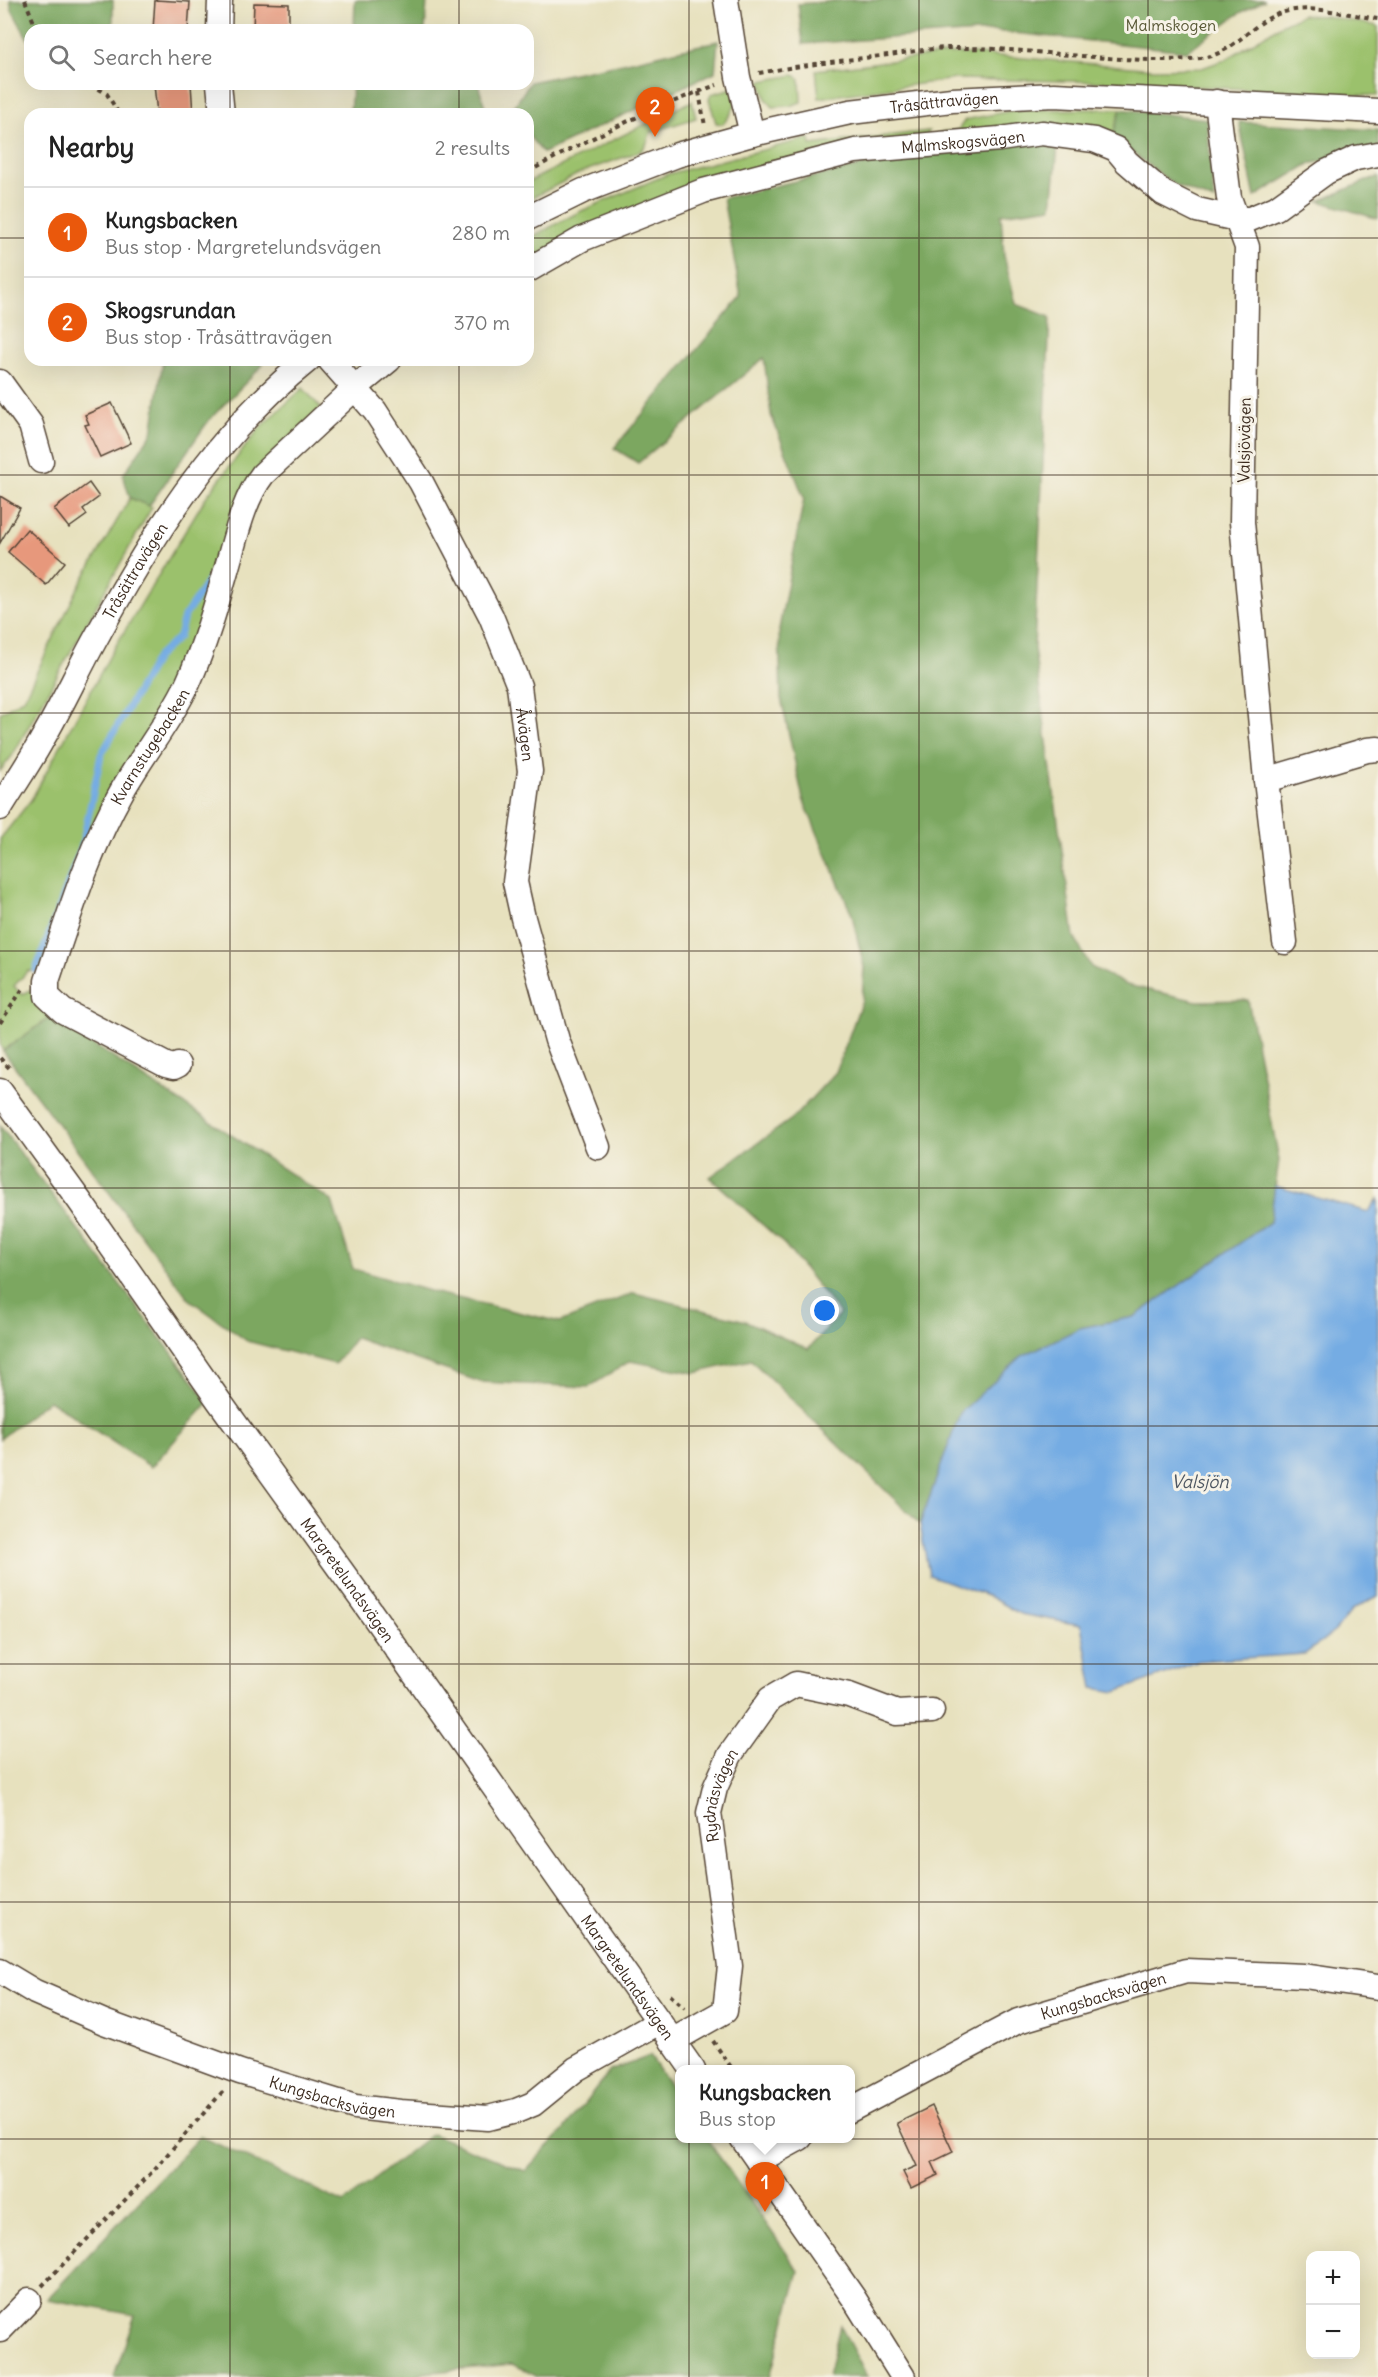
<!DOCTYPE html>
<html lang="en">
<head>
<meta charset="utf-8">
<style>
  :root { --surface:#fff; --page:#f6f6f6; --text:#222; --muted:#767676; --line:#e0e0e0; --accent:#ea580c }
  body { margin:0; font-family:Delius,sans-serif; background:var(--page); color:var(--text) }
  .controls { position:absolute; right:18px; bottom:18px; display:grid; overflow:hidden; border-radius:12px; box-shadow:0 6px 24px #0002 }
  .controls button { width:54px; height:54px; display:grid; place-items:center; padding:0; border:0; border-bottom:2px solid var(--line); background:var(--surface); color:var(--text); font:30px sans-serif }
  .you { position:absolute; left:825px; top:1311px; width:21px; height:21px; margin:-15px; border:4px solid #fff; border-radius:50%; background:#1a73e8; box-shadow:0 0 0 9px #1a73e833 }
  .badge { display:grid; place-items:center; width:39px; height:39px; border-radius:50%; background:var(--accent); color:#fff; font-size:20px; font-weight:700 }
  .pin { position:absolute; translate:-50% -50px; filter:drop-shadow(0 2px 3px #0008) }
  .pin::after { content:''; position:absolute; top:32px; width:21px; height:18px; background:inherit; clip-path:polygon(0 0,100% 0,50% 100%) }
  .popup { position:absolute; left:675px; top:2065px; width:180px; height:78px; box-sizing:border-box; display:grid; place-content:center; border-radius:12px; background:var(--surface); filter:drop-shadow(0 2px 4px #0005); font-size:20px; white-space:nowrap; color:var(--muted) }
  .popup b { font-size:22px; color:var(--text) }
  .popup::after { content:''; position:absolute; left:50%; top:100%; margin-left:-12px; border:12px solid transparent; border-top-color:var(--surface) }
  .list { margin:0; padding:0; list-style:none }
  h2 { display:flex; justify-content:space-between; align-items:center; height:78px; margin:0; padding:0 24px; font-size:26px }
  h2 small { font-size:20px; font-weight:400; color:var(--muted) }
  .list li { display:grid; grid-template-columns:39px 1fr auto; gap:18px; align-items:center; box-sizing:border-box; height:90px; padding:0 24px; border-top:2px solid var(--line) }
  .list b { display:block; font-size:22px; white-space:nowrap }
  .list p { margin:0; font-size:20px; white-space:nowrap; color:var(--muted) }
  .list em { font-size:20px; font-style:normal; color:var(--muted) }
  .icon { flex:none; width:33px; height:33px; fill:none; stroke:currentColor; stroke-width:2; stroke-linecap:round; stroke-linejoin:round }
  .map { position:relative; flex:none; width:1378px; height:2377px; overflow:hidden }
  .search { position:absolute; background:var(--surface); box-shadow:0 6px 24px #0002; left:24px; top:24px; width:510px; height:66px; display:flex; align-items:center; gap:15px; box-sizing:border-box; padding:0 21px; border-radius:18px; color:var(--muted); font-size:22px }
  .panel { position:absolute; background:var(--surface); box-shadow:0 6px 24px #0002; left:24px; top:108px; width:510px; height:258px; border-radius:18px }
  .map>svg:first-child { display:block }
</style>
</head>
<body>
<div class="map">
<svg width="1378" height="2377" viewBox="0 0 1378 2377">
  <rect width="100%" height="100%" fill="#f7f3e8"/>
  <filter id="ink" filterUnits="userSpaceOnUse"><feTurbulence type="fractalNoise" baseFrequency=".0167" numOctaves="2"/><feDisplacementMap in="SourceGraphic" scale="12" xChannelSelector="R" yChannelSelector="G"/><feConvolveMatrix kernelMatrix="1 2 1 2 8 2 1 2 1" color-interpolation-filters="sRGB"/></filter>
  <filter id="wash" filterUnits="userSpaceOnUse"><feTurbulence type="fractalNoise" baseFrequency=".008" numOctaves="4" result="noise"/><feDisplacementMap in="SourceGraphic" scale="24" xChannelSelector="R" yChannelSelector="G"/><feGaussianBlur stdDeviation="1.35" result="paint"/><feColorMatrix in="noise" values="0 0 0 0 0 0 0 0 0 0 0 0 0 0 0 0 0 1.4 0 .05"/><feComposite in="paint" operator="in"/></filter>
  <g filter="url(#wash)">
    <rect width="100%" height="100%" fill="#e7e1be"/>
    <path fill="#9bc16c" stroke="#6b7645" stroke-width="1.5" d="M1302 15 1325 16 1378 26V96L1114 82 955 79 819 98 816 70 947 54H976L1155 69 1202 68 1227 59 1281 25Z
      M794 75 800 79 801 102 790 106 773 107 766 99 761 81Z
      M736 87C737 104 734 111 723 124L716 123 709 99 711 94Z
      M692 101 696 118 651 132 646 145 641 151 582 172 528 200V182Z
      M1121 109 1112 137 940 132 958 130 965 120 1015 110Z
      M929 131 927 138 789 161 528 260V239L579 212 668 174 810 138 811 145Z
      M303 388 321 408 259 468 212 605 44 971H28L14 986 22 995 38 985 51 1017 3 1051 0 1045V839L31 800 113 650 206 497 259 429Z
      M130 498 152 507 12 756 0 771V713L24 698 78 588Z"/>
    <path fill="#7ca760" stroke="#5c683f" stroke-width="1.5" d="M10 0H113V30H30V43L12 10Z
      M355 0H427L425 30H354Z
      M847 0H1265L1240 13 1187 51 994 31 803 44 798 4Z
      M718 41 715 72 543 153 528 135V114L510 113 530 82 623 63Z
      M352 84H478L487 114H350Z
      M1121 109 1207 119 1214 201 1175 185 1112 137Z
      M1239 122 1378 130V150L1309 164 1255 197Z
      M1029 141 1058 145 1052 207 1001 214 1004 256 1016 304 1050 317 1034 648 1074 937 1091 967 1127 985 1197 1001 1248 1000 1279 1160 1270 1222 1134 1317 1080 1328 960 1413 920 1524 751 1360 695 1373 630 1361 589 1387 480 1382 355 1338 335 1364 247 1341 189 1299 3 1051 51 1017 332 1201 353 1269 436 1293 560 1322 634 1293 746 1321 808 1349 840 1314 785 1245 710 1177 793 1118 836 1072 862 1000 864 967 852 915 803 799 781 698 779 629 804 498 771 415 764 358 638 463 614 448 741 297 723 198 882 161Z
      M1378 177V219L1319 201 1371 179Z
      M163 360H259L263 365 209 420 149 506 130 498 123 475 152 433Z
      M0 1126 209 1402 151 1467 49 1400 0 1439Z
      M650 2056 679 2099 680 2138 707 2139 799 2271 770 2377H538L512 2364 424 2373 413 2377H114L135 2315 47 2299 200 2136 344 2203 432 2134 525 2171 563 2131 610 2071Z
      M840 2325 867 2377H828Z"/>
    <path fill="#74ace3" stroke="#586b80" stroke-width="1.5" d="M1275 1186 1368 1212 1378 1199V1596L1352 1610 1335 1631 1305 1654 1199 1661 1116 1692 1093 1688 1081 1625 1020 1614 990 1597 929 1575 920 1524 960 1413 1022 1356 1080 1328 1134 1317 1270 1222Z"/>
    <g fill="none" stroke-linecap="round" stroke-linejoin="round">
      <path stroke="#74ace3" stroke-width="7" d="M36 970 82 846 101 755 157 657 179 637 184 617 211 577"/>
    </g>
    <g id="blocks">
      <path fill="#e7987c" d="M155 0 190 2 188 30H153Z
        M254 3 289 4V30H253Z
        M154 84H191L193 114H157Z
        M112 403 131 443 100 457 85 425 89 424 85 415Z
        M89 483 99 497 83 509 87 515 69 528 54 509Z
        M0 496 20 508 0 543Z
        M27 529 65 562 46 585 8 552Z
        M932 2106 953 2152 932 2162 938 2175 911 2188 903 2172 917 2166 897 2123Z"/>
    </g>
  </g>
  <g filter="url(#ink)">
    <use href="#blocks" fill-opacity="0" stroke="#554536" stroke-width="1.5"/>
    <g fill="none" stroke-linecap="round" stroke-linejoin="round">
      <defs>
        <g id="minor">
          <path d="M726 0 738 77 752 134"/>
          <path d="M219 30 220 0"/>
          <path d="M219 84 222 114"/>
          <path d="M1217 102 1229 198 1247 247 1242 522 1266 780 1285 942"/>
          <path id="s1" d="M528 218 583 191 677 155 752 134 850 112 952 100 1054 95 1378 111"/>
          <path id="s2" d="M528 270 582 239 703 191 855 151 1000 139 1042 133 1094 140 1116 149 1127 162 1163 193 1197 210 1237 219H1250L1276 208 1326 172 1356 158 1378 154"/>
          <path id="s3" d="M330 360 375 411 421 482 491 616 519 686 530 771 515 882 523 918 557 1040 598 1147"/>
          <path d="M0 382 31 425 41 461"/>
          <path d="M1266 780 1367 750 1378 749"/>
          <path id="s4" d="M0 808C14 785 30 762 43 738 60 709 74 679 90 649 147 543 213 436 308 360"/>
          <path id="s5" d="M178 1065 174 1067 166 1065 63 1011 47 996V981C69 916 88 851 122 791 143 754 170 721 188 683 205 645 216 606 227 567 236 536 243 500 263 474L355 388 389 360"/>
          <path id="s6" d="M0 1091 79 1200 219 1401 363 1601 693 2070"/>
          <path id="s7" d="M0 1971 35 1992 104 2022 240 2072 355 2107 400 2112 488 2118 516 2111 533 2104 576 2069 659 2022"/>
          <path id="s8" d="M672 2041 725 2011 730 1966 709 1813 715 1788 730 1755 770 1699 796 1684 849 1695 897 1713 932 1711"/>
          <path id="s9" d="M850 2110 1018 2021 1186 1971 1304 1976 1378 1987"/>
          <path d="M742 2138 853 2297 903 2377"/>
          <path d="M758 2161 800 2138"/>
          <path d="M0 2330 29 2300"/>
        </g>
      </defs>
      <use href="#minor" stroke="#554536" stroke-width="27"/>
      <path stroke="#554536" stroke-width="4" stroke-dasharray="4.5 4.5" stroke-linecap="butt" d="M25 0 37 30
        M759 73C802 65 846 60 889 55 910 52 931 48 952 48 1035 47 1119 66 1201 58 1230 55 1247 29 1271 17 1303 1 1344 14 1378 19
        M91 84 107 94 119 114
        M699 92 705 126
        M528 172C588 139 652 108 717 85
        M0 1023 24 987
        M0 1058 12 1071
        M670 1995 685 2008
        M713 2041 733 2070
        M42 2286 152 2172 225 2089"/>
      <use href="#minor" stroke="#fff" stroke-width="24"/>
    </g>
  </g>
  <path fill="none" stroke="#3b2a1e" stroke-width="1.5" stroke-opacity="0.55" d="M230 0V30M459 0V30M689 0V2377M919 0V2377M1148 0V2377M230 84V114M459 84V114M0 238H30M528 238H1378M230 360V2377M459 360V2377M0 475H1378M0 713H1378M0 951H1378M0 1188H1378M0 1426H1378M0 1664H1378M0 1902H1378M0 2139H1378"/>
  <g text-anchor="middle" stroke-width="6" stroke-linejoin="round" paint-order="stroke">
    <g font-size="16" fill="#585735" stroke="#f7f3e8">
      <text x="1171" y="31">Malmskogen</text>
    </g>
    <g font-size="16" fill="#3b2a1e" stroke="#f7f3e8">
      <text dy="6" stroke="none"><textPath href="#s1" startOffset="435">Tråsättravägen</textPath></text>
      <text dy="6" stroke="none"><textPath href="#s2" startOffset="458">Malmskogsvägen</textPath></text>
      <text transform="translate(1244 440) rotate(-89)" y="6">Valsjövägen</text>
      <text dy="6" stroke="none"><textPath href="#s4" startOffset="273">Tråsättravägen</textPath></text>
      <text dy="6" stroke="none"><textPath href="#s3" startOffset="428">Åvägen</textPath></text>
      <text dy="6" stroke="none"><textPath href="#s5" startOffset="423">Kvarnstugebacken</textPath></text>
      <text dy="6" stroke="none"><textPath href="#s6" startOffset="600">Margretelundsvägen</textPath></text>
      <text dy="6" stroke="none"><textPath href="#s8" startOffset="280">Rydnäsvägen</textPath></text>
      <text dy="6" stroke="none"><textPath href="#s6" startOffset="1086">Margretelundsvägen</textPath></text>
      <text dy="6" stroke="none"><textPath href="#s9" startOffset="279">Kungsbacksvägen</textPath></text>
      <text dy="6" stroke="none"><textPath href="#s7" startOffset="357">Kungsbacksvägen</textPath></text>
    </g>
    <g font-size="18" font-style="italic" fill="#4f5863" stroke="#f7f3e8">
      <text x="1200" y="1488">Valsjön</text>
    </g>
  </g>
</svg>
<div class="controls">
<button>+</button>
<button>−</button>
</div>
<div class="you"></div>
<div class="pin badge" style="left:765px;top:2212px">1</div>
<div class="popup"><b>Kungsbacken</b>Bus stop</div>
<div class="pin badge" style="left:655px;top:137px">2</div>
<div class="search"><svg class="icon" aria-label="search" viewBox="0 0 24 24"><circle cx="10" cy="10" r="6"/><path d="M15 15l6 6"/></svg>Search here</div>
<section class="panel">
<h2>Nearby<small>2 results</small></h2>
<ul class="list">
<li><span class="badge">1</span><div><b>Kungsbacken</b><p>Bus stop · Margretelundsvägen</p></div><em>280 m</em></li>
<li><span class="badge">2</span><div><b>Skogsrundan</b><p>Bus stop · Tråsättravägen</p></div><em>370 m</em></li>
</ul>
</section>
</div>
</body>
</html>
